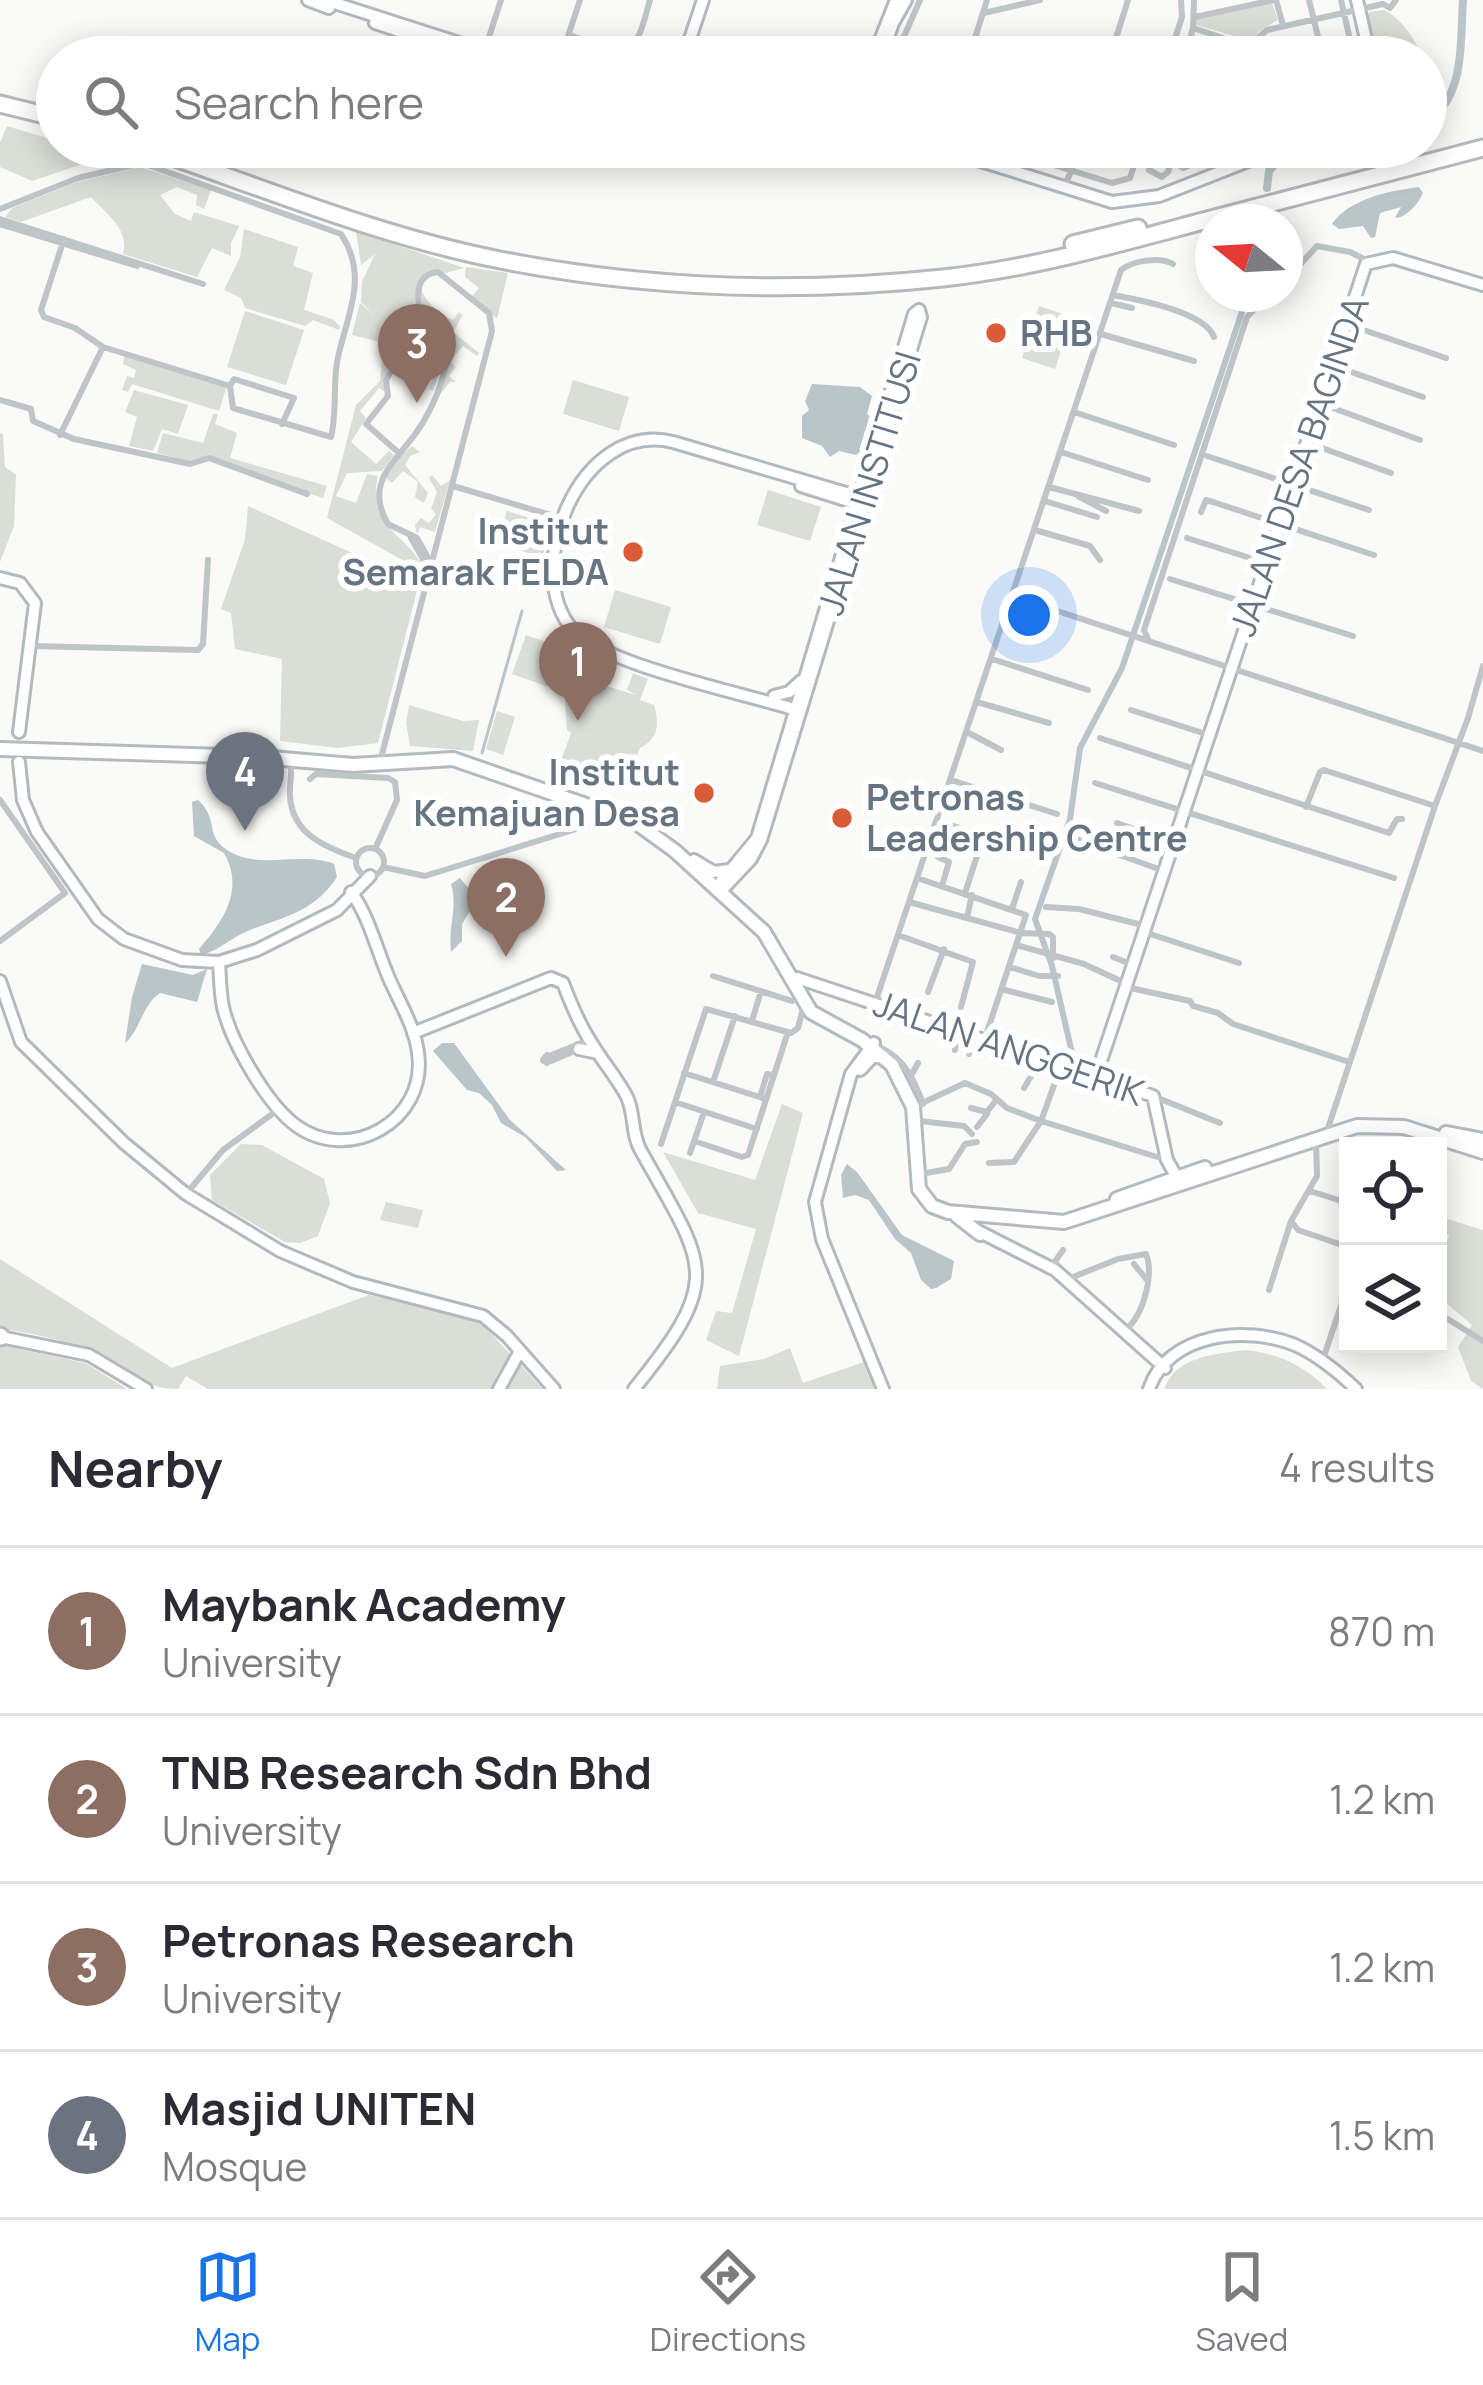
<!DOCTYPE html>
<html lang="en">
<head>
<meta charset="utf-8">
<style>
  :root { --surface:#fff; --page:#f2f2f3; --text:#2b2b33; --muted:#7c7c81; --line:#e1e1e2; --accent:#1a73e8 }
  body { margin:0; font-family:Manrope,sans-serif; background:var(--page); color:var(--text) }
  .controls { position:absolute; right:36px; bottom:36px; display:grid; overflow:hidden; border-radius:0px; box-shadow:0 6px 30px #0003 }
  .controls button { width:108px; height:108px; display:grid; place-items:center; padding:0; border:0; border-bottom:3px solid var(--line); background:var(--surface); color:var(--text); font:60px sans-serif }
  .compass { position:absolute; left:1195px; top:204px; width:108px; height:108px; border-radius:50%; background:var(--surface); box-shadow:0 6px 30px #0003; rotate:288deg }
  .you { position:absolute; left:1029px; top:615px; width:42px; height:42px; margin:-30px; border:9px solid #fff; border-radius:50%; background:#1a73e8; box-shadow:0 0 0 18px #1a73e833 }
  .badge { display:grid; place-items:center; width:78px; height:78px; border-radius:50%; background:var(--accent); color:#fff; font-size:39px; font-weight:700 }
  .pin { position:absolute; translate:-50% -99px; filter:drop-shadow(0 3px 6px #0008) }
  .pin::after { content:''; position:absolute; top:63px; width:42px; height:36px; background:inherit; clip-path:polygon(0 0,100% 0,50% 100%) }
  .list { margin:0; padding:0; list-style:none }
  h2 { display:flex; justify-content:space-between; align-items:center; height:156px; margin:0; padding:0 48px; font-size:51px }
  h2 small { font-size:39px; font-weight:400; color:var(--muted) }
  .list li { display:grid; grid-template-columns:78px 1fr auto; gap:36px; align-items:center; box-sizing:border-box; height:168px; padding:0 48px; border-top:3px solid var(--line) }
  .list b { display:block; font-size:45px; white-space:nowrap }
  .list p { margin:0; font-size:39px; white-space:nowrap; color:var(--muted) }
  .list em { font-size:39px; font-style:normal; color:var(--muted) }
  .icon { flex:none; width:66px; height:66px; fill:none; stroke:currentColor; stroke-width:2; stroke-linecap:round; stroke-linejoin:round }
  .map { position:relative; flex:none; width:1483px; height:1389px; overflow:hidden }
  .search { position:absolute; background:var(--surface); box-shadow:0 6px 30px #0003; left:36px; right:36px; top:36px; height:132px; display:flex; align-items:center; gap:30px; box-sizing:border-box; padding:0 42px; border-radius:66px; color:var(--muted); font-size:45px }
  .sheet { height:828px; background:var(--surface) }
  nav { display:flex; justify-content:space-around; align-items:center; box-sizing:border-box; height:168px; border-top:3px solid var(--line); background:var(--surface); font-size:33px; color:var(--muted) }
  nav a { display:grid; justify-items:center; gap:6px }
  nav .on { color:var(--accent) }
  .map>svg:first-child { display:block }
</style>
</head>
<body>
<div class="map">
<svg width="1483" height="1389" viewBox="0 0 1483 1389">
  <rect width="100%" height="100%" fill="#fafaf8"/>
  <path fill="#daded7" d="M1272 3 1278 20 1258 32 1255 42 1196 25V19Z
    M1383 10C1397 14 1419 41 1420 57H1375L1367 19 1369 12Z
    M7 126 57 141V147H77L106 156 32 181 0 167V143Z
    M140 167 211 190 204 209 196 205 197 195 177 187 160 195 175 214 191 221 194 212 239 226 231 243V256L212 248 197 277 123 254C130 229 106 214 91 197L21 222 5 217 12 208 77 182Z
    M244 229 298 247 293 266 313 273 304 310 332 319 340 326 339 330 313 320 305 326 245 308 241 298 224 290 240 257Z
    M356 231 464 268 446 273 429 271C415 282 417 292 414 308L394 328 390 327C395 355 401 352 383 379L385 392 379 388 360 411 366 418 351 442 376 464 389 451 394 455 382 471 347 473 336 496 356 503 367 474 378 476C365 530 414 536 424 572L327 518 356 405 380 381 384 343 352 335 360 303 375 316 361 302 362 282 375 254 361 265Z
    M466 267 508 273 497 319 472 296 479 288 465 277Z
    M421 290C427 303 440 315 453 320L459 312 463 315 453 332 479 353 477 356 463 346 450 361 456 367 449 376 456 382H450L439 396 449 361H450C453 334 452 315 422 307Z
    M1039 306 1072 317 1055 369 1022 358Z
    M245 311 304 330 286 385 227 367Z
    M421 323 425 324 417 353 428 370 441 369 433 391 429 389 433 379 409 358H402L401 347 416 338Z
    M125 354 227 386 219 411 132 384 128 392 122 390 127 376 134 378 136 370 123 364Z
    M573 380 629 397 619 431 563 414Z
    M134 390 188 405 178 434 162 429 153 451 129 446 137 417 125 412Z
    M213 414H218L215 424 237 433 230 458 327 486 323 498 231 468 210 456 191 462 157 453 163 433 203 443Z
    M0 433 3 434 5 467 16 475 14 526 0 562Z
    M412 446 420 452 410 456 405 465 428 493 424 503 415 497 418 482 403 471 392 483 385 477 394 461Z
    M432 475 441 486 450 480 435 532 420 527 417 535 415 525 421 518 429 523 436 514 431 509 437 492 429 478Z
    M768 490 821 507 810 541 757 525Z
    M248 506 419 583 378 743 337 748 280 741 282 659 235 649 231 613 221 609 245 539Z
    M507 511 552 525 542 557 497 543Z
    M615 590 671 607 660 644 604 627Z
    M526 635 580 654 566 693 512 674Z
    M633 673 648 679 640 700 654 705C660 724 658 739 640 748L637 756 629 754 620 778 562 758 571 733 567 730 565 700 583 679 636 695 627 690Z
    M409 705 463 721 479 720 473 751 410 746 406 723Z
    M497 711 515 717 503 755 486 749Z
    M782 1104 803 1113 739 1356 706 1340 716 1311 732 1313 756 1229 698 1213 663 1152 755 1180Z
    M241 1144 262 1145 324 1179 330 1203 318 1236 300 1243 285 1242 212 1200 210 1175Z
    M386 1202 423 1210 418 1228 380 1220Z
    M1438 1216 1483 1230V1389L1471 1381 1458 1347 1472 1325 1438 1296V1268L1449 1235 1438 1230Z
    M0 1259 172 1368 369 1295 463 1316 484 1326 543 1389H208L186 1376 178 1389C139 1389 126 1367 92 1352 73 1343 21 1329 0 1330Z
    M0 1345 85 1363 127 1389H0Z
    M790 1348 803 1383 864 1362 874 1389H717L720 1366 764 1359Z
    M1245 1350C1277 1353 1305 1366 1327 1389H1164C1176 1356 1215 1354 1245 1350Z"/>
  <path fill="#bac5c9" d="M1419 187 1423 193C1418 204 1406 218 1395 218L1401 207 1380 213 1375 237 1371 238 1363 226 1339 229 1332 224C1350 198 1390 191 1419 187Z
    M812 384 860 387 872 396 867 414 872 418 862 451 856 455 839 451 830 457 822 446 802 438V416L809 410 805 401Z
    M198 800C218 818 206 833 223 847 255 873 299 850 334 864L337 877C315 911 285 917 250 930 233 936 219 951 201 955L199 949C223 921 245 890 224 853L194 836 192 802Z
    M460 878 470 890V911L462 924V941L451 952C448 925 458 908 451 884Z
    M142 964 193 975 207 969 197 1002 160 993C142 1005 140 1031 125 1043L132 997Z
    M442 1043H454L510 1120 566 1170 557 1171 525 1137 501 1123 492 1105 479 1093 467 1090 433 1051Z
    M847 1164 857 1172 902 1235 954 1261 951 1279 936 1288 931 1289 921 1280 911 1253 895 1239 869 1200 855 1195 843 1198 841 1175Z"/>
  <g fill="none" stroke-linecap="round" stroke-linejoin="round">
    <path stroke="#bac5c9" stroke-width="3" d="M482 753 522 611"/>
    <path stroke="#bac5c9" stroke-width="6" d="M1075 1066 1052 966 1035 919 1070 819 1080 748 1122 668 1248 294"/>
    <path stroke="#bac5c9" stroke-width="8" d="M1426 123C1466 96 1460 43 1463 0
      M1267 188 1269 171 1276 163 1338 147"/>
    <defs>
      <path id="secondary" d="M308 0 329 8
        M325 0 503 57
        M1357 0 1370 57
        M375 23 420 38
        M877 48 896 0
        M684 57 703 0
        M881 57 893 23 906 0
        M936 147 1112 202 1159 196 1284 147
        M801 486 858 504
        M0 578 20 583 35 603 19 732
        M774 696 789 692 801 681
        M797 710C746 694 604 665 573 630 520 570 580 419 673 442L863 498
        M19 762 23 800 37 832 98 919 124 939 182 960 219 962 257 950 337 910 370 876
        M694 860 714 872 729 870
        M716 888 757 838 914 314 919 310 921 317 761 840 751 859 720 892
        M219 962C220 977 220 993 223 1007 231 1042 266 1102 294 1124 348 1166 428 1121 418 1053 415 1026 398 1000 388 976 377 950 368 914 351 892
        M797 978 1153 1096 1167 1160 1176 1176
        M0 981 21 1042 124 1143 186 1194 280 1251 353 1282 483 1316 507 1336 554 1389
        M413 1033 551 978 563 983C571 1004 579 1024 591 1042 602 1061 617 1078 627 1097 635 1114 631 1134 641 1151 706 1267 725 1277 634 1389
        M874 1043 851 1074 815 1202 822 1239 883 1389
        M579 1049 598 1053
        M1096 1076 1366 264 1393 258 1483 285
        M976 1230 1055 1270 1165 1368
        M1 1337 89 1355 146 1389
        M499 1389 520 1351
        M1149 1389C1168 1333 1246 1325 1295 1345 1318 1355 1338 1372 1356 1389"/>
      <path id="primary" d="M0 749 259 757 353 765 453 759 635 822 675 851 764 932 811 1012 862 1040 892 1065 913 1107 919 1189 932 1206 948 1212 1064 1222 1357 1126 1404 1127 1483 1152
        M860 1069 873 1055 883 1057
        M1446 1133 1483 1140
        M1117 1199 1205 1168
        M957 1216 980 1234"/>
      <path id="highway" d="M0 104 57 118
        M144 147C261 187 378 236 500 260 648 289 793 294 943 278 1028 269 1110 246 1192 224 1289 199 1386 174 1483 148
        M1073 244 1138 228
        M0 1336 1 1337"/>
    </defs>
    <use href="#secondary" stroke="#b4b9be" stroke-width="16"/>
    <use href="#primary" stroke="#b5babe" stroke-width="18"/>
    <use href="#highway" stroke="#b5b9bc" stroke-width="21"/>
    <path stroke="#bfc4c7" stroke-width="6" d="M1276 0 1283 25
      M1309 0 1323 57
      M1341 0 1354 57
      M984 13 1040 0
      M1195 17 1274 0
      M1193 28 1256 49
      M569 35 622 52C641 45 644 19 650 0
      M495 53 489 37 501 0
      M561 57 580 0
      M895 57 920 0
      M969 57 987 0
      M1110 57 1128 0
      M1169 57 1182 17 1181 0
      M1185 57 1193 28 1194 0
      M1253 57 1260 36 1267 30 1383 4 1390 8 1396 0
      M1305 57 1321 53
      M995 147 1112 183 1130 178 1140 147
      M1156 147 1149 170 1162 177 1168 172 1176 147
      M1181 147 1176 163 1183 168 1210 157 1215 147
      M1226 147 1228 167
      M1227 152 1239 147
      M1064 188 1081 147
      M0 209 78 178 142 163 341 234C370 278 346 316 337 362 333 386 337 413 331 437L233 408 230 386
      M0 219 203 284
      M0 224 137 266
      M64 239 41 310 44 317 75 328 103 347 230 386 234 379 294 398 282 424
      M1285 281 1317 246 1350 252 1368 261
      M1113 295C1140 300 1205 312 1214 337
      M1111 303 1132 308
      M419 309 435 314 446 326C455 359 435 406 416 433 394 463 364 484 388 524L417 538 431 563
      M1349 325 1446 358
      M1101 334 1194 361
      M1334 366 1423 397
      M0 400 31 409 33 421 74 439 190 464 209 458 307 494
      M1322 404 1420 440
      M1074 412 1174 445
      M60 435 103 347
      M1308 443 1391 473
      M1061 452 1148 480
      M399 453 366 424 388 396 386 380 400 357 393 336 407 317 419 309
      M1207 456 1369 510
      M453 486 561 518
      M1049 487 1139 511
      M1078 496 1106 511
      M1045 501 1097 517
      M1201 512 1206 500 1213 502 1374 555
      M1035 530 1090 546 1100 560
      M411 538 428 568
      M1187 538 1266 563
      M1170 579 1353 636
      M1012 596 1483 751
      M1148 639 1144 630 1247 317 1269 294
      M31 646 198 650 203 644 208 560
      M992 659 1088 690
      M977 702 1049 723
      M1131 710 1209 735
      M967 732 1001 750
      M1100 738 1389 833 1397 819H1402
      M381 758 492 331 489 313 438 272C417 274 417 292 419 309
      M288 762 291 767C292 777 289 787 290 796 292 834 325 847 356 858
      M310 779 316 774 388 778 395 782 397 800 375 849
      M951 780 1057 814
      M1095 783 1394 878
      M0 800 65 893 0 941
      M1306 807 1320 772 1324 770 1435 806 1468 718 1483 666
      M937 821 1036 851
      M1117 823 1173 843
      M1073 838 1164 871
      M356 862a14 14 0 1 1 28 0a14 14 0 1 1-28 0Z
      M938 857 949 862 942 886
      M383 867 425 876 615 817
      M917 878 1026 915 985 1038
      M965 893 977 856
      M909 902 1021 933 1049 934 1053 937V958
      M1046 907 1079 909 1146 926
      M1012 909 1021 882
      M967 917 972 895
      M1144 932 1239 963
      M898 935 973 962 961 1007
      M1016 945 1084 964 1125 983
      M1113 957 1133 965
      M1010 967 1039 976H1058
      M713 976 792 1001
      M1126 987 1190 1001 1193 1006 1218 1013 1233 1024 1349 1062
      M1001 989 1052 1002
      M928 992 944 949
      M875 1003 1121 270C1132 261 1160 256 1173 264
      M752 1021 761 991
      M881 1048C904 1058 915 1081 923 1104
      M955 1050 957 1033
      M969 1054 978 1039
      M547 1055 551 1058 547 1063 543 1060Z
      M549 1056 589 1040
      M551 1061 577 1050
      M684 1073 766 1099
      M911 1076 918 1063
      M713 1082 735 1016
      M1024 1088 1040 1061
      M1153 1096 1220 1123
      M760 1097 767 1074 774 1075
      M675 1102 757 1129
      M918 1105 965 1083 991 1094 1007 1108 1041 1121 1167 1160
      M971 1108 987 1112 997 1099
      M920 1121 964 1126 972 1134
      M977 1127 987 1114
      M1328 1128 1435 806
      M694 1141 742 1157 748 1155 788 1032
      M661 1144 706 1009 791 1033 798 1028 804 1004
      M690 1153 704 1112
      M989 1163 1014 1162 1041 1121 1061 1066
      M920 1174 949 1169 965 1144 977 1142
      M1310 1191 1348 1203
      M186 1194 223 1150 279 1109
      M1291 1221 1298 1230 1348 1247
      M1054 1263 1063 1250
      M1134 1264 1146 1279
      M1073 1277 1118 1259 1146 1254C1154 1274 1144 1311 1129 1327
      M1269 1290 1291 1221 1317 1176 1316 1142
      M1438 1313 1483 1341
      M1322 1362 1348 1285"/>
    <use href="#secondary" stroke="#fff" stroke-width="10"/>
    <use href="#primary" stroke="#fff" stroke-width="12"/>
    <use href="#highway" stroke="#fff" stroke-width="15"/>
  </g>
  <g fill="#da5b37" stroke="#fff" stroke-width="4.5">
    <circle cx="996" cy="333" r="12"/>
    <circle cx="633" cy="552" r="12"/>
    <circle cx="704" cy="793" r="12"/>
    <circle cx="842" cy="818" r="12"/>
  </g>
  <g text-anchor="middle" stroke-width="12" stroke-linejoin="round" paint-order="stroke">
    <g font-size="36" font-weight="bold" fill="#667581" stroke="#fff" text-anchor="start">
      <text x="1020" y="346">RHB</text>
      <text x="609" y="544" text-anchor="end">Institut<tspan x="609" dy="41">Semarak FELDA</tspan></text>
      <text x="680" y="785" text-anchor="end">Institut<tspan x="680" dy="41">Kemajuan Desa</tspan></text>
      <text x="866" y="810">Petronas<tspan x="866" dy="41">Leadership Centre</tspan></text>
    </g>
    <g font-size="36" fill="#667581" stroke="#fff">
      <text transform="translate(1299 466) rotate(-71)" y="13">JALAN DESA BAGINDA</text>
      <text transform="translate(869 483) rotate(-73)" y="13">JALAN INSTITUSI</text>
      <text transform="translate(1009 1048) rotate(19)" y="13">JALAN ANGGERIK</text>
    </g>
  </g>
</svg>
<div class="controls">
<button><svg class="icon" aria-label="locate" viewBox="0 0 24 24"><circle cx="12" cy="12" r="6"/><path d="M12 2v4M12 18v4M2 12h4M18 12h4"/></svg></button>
<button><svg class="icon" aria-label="layers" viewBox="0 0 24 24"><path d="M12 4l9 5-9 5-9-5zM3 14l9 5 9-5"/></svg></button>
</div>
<svg class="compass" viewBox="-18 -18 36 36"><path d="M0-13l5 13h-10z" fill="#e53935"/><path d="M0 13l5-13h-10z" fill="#7c7c81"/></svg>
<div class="you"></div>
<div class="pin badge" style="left:578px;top:721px;background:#8d6e63">1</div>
<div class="pin badge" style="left:506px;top:957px;background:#8d6e63">2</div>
<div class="pin badge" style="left:417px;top:403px;background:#8d6e63">3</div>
<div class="pin badge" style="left:245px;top:831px;background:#6b7280">4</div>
<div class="search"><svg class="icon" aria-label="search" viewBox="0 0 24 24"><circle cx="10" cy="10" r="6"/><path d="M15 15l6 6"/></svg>Search here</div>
</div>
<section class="sheet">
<h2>Nearby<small>4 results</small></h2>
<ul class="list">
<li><span class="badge" style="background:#8d6e63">1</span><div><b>Maybank Academy</b><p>University</p></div><em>870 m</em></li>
<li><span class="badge" style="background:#8d6e63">2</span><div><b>TNB Research Sdn Bhd</b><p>University</p></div><em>1.2 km</em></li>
<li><span class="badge" style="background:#8d6e63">3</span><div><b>Petronas Research</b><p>University</p></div><em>1.2 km</em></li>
<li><span class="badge" style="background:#6b7280">4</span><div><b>Masjid UNITEN</b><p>Mosque</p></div><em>1.5 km</em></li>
</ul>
</section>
<nav>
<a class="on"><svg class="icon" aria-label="map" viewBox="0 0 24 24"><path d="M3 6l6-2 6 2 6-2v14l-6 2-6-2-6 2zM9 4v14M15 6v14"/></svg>Map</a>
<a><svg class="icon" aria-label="directions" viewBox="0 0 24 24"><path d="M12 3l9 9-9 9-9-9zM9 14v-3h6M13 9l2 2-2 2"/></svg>Directions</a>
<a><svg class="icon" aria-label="saved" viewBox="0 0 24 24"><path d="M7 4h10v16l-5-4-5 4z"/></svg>Saved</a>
</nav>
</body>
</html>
